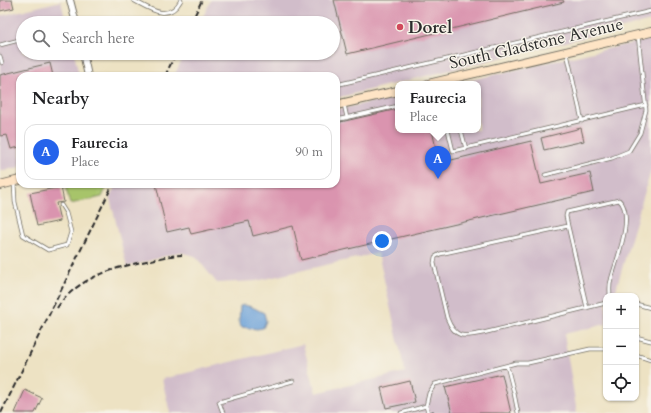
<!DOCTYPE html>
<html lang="en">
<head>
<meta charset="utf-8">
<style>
  :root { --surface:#fff; --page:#f2f2f2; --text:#202124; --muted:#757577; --line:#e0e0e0; --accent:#2563eb }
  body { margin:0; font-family:Cardo,serif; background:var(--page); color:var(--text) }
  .controls { position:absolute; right:12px; bottom:12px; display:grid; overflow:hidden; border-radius:8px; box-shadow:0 1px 3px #0004 }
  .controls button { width:36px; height:36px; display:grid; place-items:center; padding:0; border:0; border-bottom:1px solid var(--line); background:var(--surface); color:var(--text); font:20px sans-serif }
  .you { position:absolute; left:382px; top:241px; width:14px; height:14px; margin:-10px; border:3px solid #fff; border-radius:50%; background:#1a73e8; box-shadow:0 0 0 6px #1a73e833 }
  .badge { display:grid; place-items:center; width:26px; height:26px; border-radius:50%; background:var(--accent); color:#fff; font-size:13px; font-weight:700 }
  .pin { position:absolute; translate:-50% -33px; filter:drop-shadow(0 1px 2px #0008) }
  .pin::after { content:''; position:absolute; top:21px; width:14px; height:12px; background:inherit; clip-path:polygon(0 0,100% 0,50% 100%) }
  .popup { position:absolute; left:395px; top:81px; width:86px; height:52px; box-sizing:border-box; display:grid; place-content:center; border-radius:8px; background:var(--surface); filter:drop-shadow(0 1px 3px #0005); font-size:13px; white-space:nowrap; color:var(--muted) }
  .popup b { font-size:15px; color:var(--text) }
  .popup::after { content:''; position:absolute; left:50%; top:100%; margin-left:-8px; border:8px solid transparent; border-top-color:var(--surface) }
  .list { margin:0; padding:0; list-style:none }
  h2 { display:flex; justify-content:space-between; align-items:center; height:52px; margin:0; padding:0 16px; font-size:17px }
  h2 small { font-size:13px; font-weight:400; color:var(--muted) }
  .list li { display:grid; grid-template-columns:26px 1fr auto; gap:12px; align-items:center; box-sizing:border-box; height:56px; margin:0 8px 8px; padding:0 8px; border:1px solid var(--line); border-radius:12px }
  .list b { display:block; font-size:15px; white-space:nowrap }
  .list p { margin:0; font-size:13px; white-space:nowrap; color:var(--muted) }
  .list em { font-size:13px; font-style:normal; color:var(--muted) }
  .icon { flex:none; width:22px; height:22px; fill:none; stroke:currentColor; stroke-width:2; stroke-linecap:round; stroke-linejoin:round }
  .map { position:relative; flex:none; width:651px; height:413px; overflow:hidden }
  .search { position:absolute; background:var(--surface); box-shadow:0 1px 3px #0004; left:16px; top:16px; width:324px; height:44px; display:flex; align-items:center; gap:10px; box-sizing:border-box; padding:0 14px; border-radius:22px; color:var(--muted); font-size:15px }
  .panel { position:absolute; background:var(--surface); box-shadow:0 1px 3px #0004; left:16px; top:72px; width:324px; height:116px; border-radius:12px }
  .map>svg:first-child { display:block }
</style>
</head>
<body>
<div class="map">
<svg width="651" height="413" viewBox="0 0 651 413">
  <rect width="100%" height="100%" fill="#f7f3e8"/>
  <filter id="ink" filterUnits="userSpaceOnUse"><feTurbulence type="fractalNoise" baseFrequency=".025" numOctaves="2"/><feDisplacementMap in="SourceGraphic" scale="8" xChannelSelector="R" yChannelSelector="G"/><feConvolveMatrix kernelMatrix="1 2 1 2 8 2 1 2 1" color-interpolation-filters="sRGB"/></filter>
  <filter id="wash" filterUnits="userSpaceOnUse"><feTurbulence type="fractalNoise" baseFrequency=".012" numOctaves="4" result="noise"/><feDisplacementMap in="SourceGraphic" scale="16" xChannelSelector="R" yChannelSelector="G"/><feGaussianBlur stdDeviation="0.9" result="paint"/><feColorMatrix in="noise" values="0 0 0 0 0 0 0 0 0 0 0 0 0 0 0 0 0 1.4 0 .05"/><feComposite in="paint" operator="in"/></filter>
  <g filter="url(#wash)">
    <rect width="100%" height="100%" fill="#ede2c3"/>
    <path fill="#d1bdca" d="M211 0H651V21L336 98V76H174L185 53H333V23H200Z
      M61 1 66 23H23V53H74L79 76H20V167L0 171V16Z
      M651 39V170L645 191 614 296H606V324L564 334 577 413H170L162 379 303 344 316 393 405 372 378 253 256 281 217 283 195 256 179 252 127 267 110 198 116 184H336V110L398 96V130H478V84H453Z"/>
    <path fill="#a7c46b" stroke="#69784b" d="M65 184H108L102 197 70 204Z"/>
    <path fill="#6ba0d8" stroke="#4b6682" d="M244 305 252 307 264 313 266 321 263 328 257 329 241 327 239 323 240 306Z"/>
    <g id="blocks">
      <path fill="#da94af" d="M0 0H12L14 8 0 11Z
        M334 0H563L564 2 347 54Z
        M50 63 53 76H20V147L11 149 7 135 0 136V75Z
        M398 109V130H432L439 163 531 141 541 184 590 173 594 192 301 260 293 226 253 236 249 221 191 234 189 227 167 232 156 184H336V123Z
        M581 128 584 141 544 150 541 138Z
        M61 187 64 202 56 203 60 221 37 226 30 193Z
        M502 374 511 413H452L445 387Z
        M410 381 415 402 386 408 381 388Z
        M25 390 42 398 35 413H15Z"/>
    </g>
  </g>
  <g filter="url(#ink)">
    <use href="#blocks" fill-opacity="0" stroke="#6f6b60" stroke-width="1"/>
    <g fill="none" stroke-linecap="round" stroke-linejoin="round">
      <defs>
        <path id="lane" d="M133 0C150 9 169 23 181 0
          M0 45 23 39
          M567 53 582 121
          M0 56 2 63
          M336 85 651 11
          M344 104 347 118
          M336 120 398 106
          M448 130 453 151 646 105
          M461 130 466 149
          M545 175 612 158 629 151 640 133 646 110 638 35
          M14 182 15 202 23 235 48 250 67 245 71 232 66 213 61 205
          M568 226 587 308
          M606 303 483 333C464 337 455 339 447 318L434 263 435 257 440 254 568 226 566 216 567 212 619 200C636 215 615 263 611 280 609 285 610 291 610 296
          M636 304 651 308
          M636 337 651 341
          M636 355 651 360
          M507 366 514 393 518 413
          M426 406 428 413
          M223 413 219 402 293 381
          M401 413 426 406 429 393 435 384 516 363H528L590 349H606"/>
        <path id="street" d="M70 0 76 23
          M83 53 88 76"/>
        <path id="secondary" d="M428 84 651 32
          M336 105 398 91
          M0 185 20 180"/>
      </defs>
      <use href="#lane" stroke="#6f6b60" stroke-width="4.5"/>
      <use href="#street" stroke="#6f6b60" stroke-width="8"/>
      <use href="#secondary" stroke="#6f6b60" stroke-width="10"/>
      <use href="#lane" stroke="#fff" stroke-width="3"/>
      <use href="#street" stroke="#fff" stroke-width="6"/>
      <use href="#secondary" stroke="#fee4c5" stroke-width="8"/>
      <path stroke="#2b2b2b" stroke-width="2" stroke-dasharray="6 3" stroke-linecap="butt" d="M191 23 202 0
        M165 76 176 53
        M57 308C77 277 117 267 151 260 161 258 171 255 182 255
        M1 413 113 184
        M428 413 435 411"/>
    </g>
  </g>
  <circle fill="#d1495b" stroke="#f7f3e8" stroke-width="1.5" cx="400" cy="27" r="4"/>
  <g text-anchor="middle" stroke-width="3" stroke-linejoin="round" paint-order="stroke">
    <g font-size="17" font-weight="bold" fill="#2b2b2b" stroke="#f7f3e8" text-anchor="start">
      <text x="408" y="33">Dorel</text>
    </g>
    <g font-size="17" fill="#2b2b2b" stroke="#f7f3e8">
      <text transform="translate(536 43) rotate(-13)" y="6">South Gladstone Avenue</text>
    </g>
  </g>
</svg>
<div class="controls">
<button>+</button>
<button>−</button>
<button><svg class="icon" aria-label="locate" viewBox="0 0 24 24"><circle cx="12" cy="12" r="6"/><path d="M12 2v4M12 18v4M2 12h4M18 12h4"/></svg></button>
</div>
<div class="you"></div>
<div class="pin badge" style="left:438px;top:179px">A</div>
<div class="popup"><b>Faurecia</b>Place</div>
<div class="search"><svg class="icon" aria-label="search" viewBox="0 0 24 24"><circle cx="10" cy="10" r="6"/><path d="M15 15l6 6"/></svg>Search here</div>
<section class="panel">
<h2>Nearby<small></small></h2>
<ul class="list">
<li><span class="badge">A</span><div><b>Faurecia</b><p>Place</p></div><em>90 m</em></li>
</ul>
</section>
</div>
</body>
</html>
